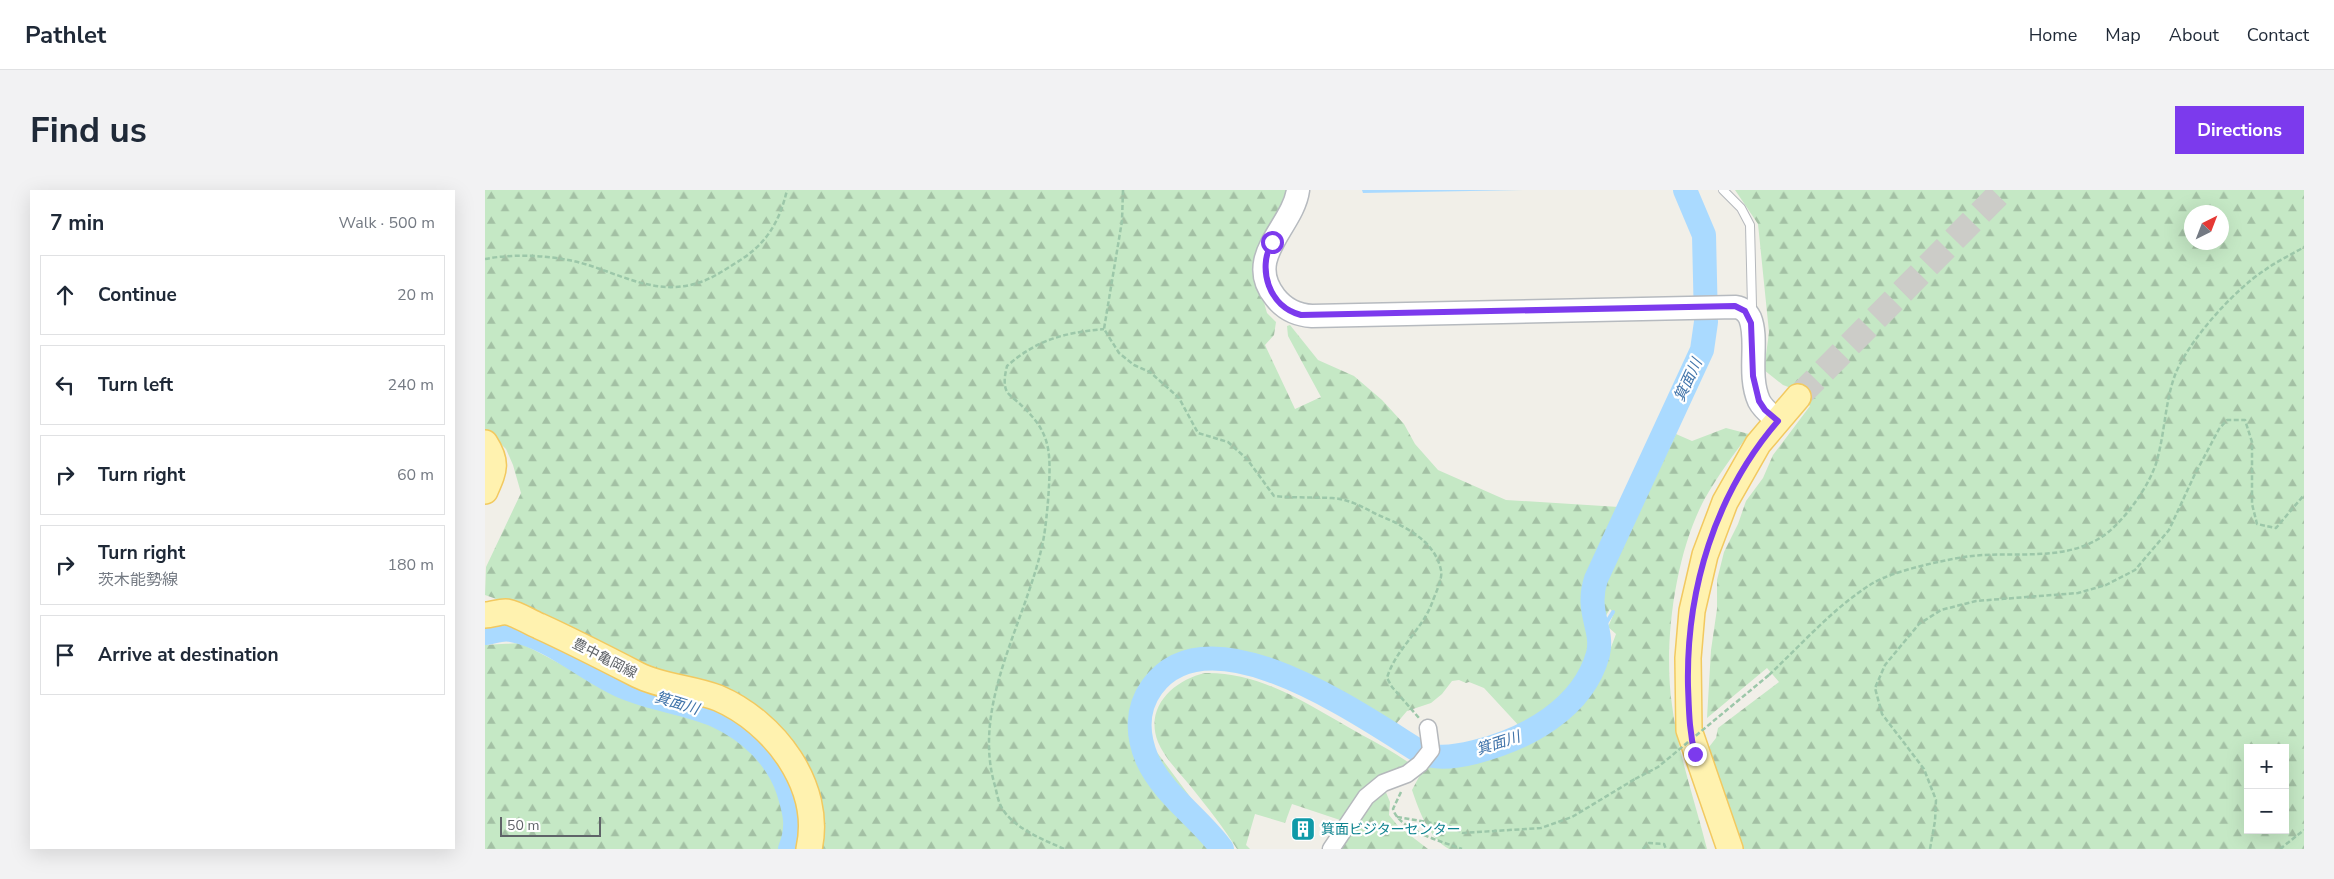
<!DOCTYPE html>
<html lang="en">
<head>
<meta charset="utf-8">
<style>
  :root { --surface:#fff; --page:#f2f2f3; --text:#1f2937; --muted:#747a83; --line:#e0e1e3; --accent:#7c3aed }
  body { margin:0; font-family:"Nunito Sans","Noto Sans JP",sans-serif; background:var(--page); color:var(--text) }
  .controls { position:absolute; right:15px; bottom:15px; display:grid; overflow:hidden; border-radius:0px; box-shadow:0 5px 20px #0002 }
  .controls button { width:45px; height:45px; display:grid; place-items:center; padding:0; border:0; border-bottom:1px solid var(--line); background:var(--surface); color:var(--text); font:25px sans-serif }
  .compass { position:absolute; left:1699px; top:15px; width:45px; height:45px; border-radius:50%; background:var(--surface); box-shadow:0 5px 20px #0002; rotate:42deg }
  .scale { position:absolute; left:15px; bottom:12px; width:101px; box-sizing:border-box; padding-left:5px; border:2px solid #5f6368; border-top:0; font-size:14px; line-height:18px; white-space:nowrap; color:#5f6368; -webkit-text-stroke:4px #fff; paint-order:stroke }
  .stop { position:absolute; width:15px; height:15px; margin:-11px; border:4px solid #7c3aed; border-radius:50%; background:#fff }
  .stop.end { background:#7c3aed; border-color:#fff; box-shadow:0 1px 5px #0008 }
  .list { margin:0; padding:0; list-style:none }
  h2 { display:flex; justify-content:space-between; align-items:center; height:65px; margin:0; padding:0 20px; font-size:21px }
  h2 small { font-size:16px; font-weight:400; color:var(--muted) }
  .list li { display:grid; grid-template-columns:32px 1fr auto; gap:15px; align-items:center; box-sizing:border-box; height:80px; margin:0 10px 10px; padding:0 10px; border:1px solid var(--line); border-radius:0px }
  .list b { display:block; font-size:19px; white-space:nowrap }
  .list p { margin:0; font-size:16px; white-space:nowrap; color:var(--muted) }
  .list em { font-size:16px; font-style:normal; color:var(--muted) }
  .icon { flex:none; width:28px; height:28px; fill:none; stroke:currentColor; stroke-width:2; stroke-linecap:round; stroke-linejoin:round }
  .map { position:relative; flex:none; width:1819px; height:659px; overflow:hidden; border-radius:0px }
  header { display:flex; align-items:center; gap:30px; box-sizing:border-box; height:70px; padding:0 25px; background:var(--surface); border-bottom:1px solid var(--line) }
  header strong { font-size:24px }
  nav { display:flex; gap:28px; margin-inline-start:auto; font-size:18px }
  .intro { display:flex; align-items:center; justify-content:space-between; box-sizing:border-box; height:120px; padding:0 30px }
  h1 { margin:0; font-size:35px }
  .button { padding:12px 22px; border-radius:0px; background:var(--accent); color:#fff; font-size:18px; font-weight:700 }
  main { display:flex; gap:30px; padding:0 30px }
  aside { flex:1; background:var(--surface); border-radius:0px; box-shadow:0 5px 20px #0002 }
  .map>svg:first-child { display:block }
</style>
</head>
<body>
<header>
<strong>Pathlet</strong>
<nav><a>Home</a><a>Map</a><a>About</a><a>Contact</a></nav>
</header>
<div class="intro"><h1>Find us</h1><a class="button">Directions</a></div>
<main>
<aside>
<h2>7 min<small>Walk · 500 m</small></h2>
<ul class="list">
<li><svg class="icon" aria-label="ahead" viewBox="0 0 24 24"><path d="M12 20V5M6 11l6-6 6 6"/></svg><div><b>Continue</b></div><em>20 m</em></li>
<li><svg class="icon" aria-label="left" viewBox="0 0 24 24"><path d="M17 20v-9H6M10 6l-5 5 5 5"/></svg><div><b>Turn left</b></div><em>240 m</em></li>
<li><svg class="icon" aria-label="right" viewBox="0 0 24 24"><path d="M7 20v-9h11M14 6l5 5-5 5"/></svg><div><b>Turn right</b></div><em>60 m</em></li>
<li><svg class="icon" aria-label="right" viewBox="0 0 24 24"><path d="M7 20v-9h11M14 6l5 5-5 5"/></svg><div><b>Turn right</b><p>茨木能勢線</p></div><em>180 m</em></li>
<li><svg class="icon" aria-label="arrive" viewBox="0 0 24 24"><path d="M6 21V4h12l-3 4 3 4H6"/></svg><div><b>Arrive at destination</b></div></li>
</ul>
</aside>
<div class="map">
<svg width="1819" height="659" viewBox="0 0 1819 659">
  <defs>
    <pattern id="forest-firs" width="22" height="20" patternUnits="userSpaceOnUse" patternTransform="scale(1.25)"><rect width="22" height="20" fill="#c5e8c5"/><path d="M5 1l3.5 6h-7zM16 11l3.5 6h-7z" fill="#a3c0a4"/></pattern>
  </defs>
  <rect width="100%" height="100%" fill="#f1efe8"/>
  <path fill="url(#forest-firs)" fill-rule="evenodd" d="M0 0H805L778 109 782 123 791 132 789 145 780 155 810 219 836 207 803 146 802 136 805 135 833 170 869 186 897 210 919 234 930 254 953 280 1021 310 1134 317C1123 342 1103 375 1098 402 1095 421 1103 436 1104 455 1104 487 1062 525 1036 538L999 498 984 492 981 493 974 490 967 491 957 504 946 513 922 521 899 548C847 520 731 434 677 496 663 512 659 532 665 553L744 659H331L320 574 307 550 269 513 216 489 158 479 23 413 0 405 1 377 36 303 28 275 21 259 0 239Z
    M1250 0H1819V659H1259L1221 561 1231 548 1233 538 1294 492 1282 478 1222 528 1226 460 1232 419V390L1239 362 1253 334 1261 311 1278 288 1288 265 1325 216 1306 198 1298 195 1279 180 1284 142 1273 34ZM1706 22H1736V52H1706ZM1763 558H1800V640H1763Z
    M1241 238 1264 244C1248 265 1232 287 1219 310 1190 365 1178 454 1187 515 1193 564 1210 611 1222 659H964C944 648 934 621 927 600L943 570C998 575 1040 561 1080 524 1089 516 1098 509 1104 500 1116 483 1124 463 1131 444L1123 437 1129 423 1125 419 1117 432C1109 387 1147 331 1166 290H1169L1191 244 1207 251Z
    M35 453C70 470 104 491 140 506 201 531 280 534 297 612 301 634 306 639 295 659H0V455Z
    M720 483C774 482 817 511 863 537 884 549 906 560 926 574L858 631 807 614 800 633 770 624 761 655 765 659H752C738 637 723 618 707 598 695 583 680 569 673 552 659 517 689 490 720 483Z
    M900 600 905 612 904 625 913 636 943 659H855L881 620Z"/>
  <path fill="#aadaff" d="M877 0H1038L878 3Z"/>
  <g fill="none" stroke-linecap="round" stroke-linejoin="round">
    <path stroke="#aadaff" stroke-width="4" d="M1113 446 1128 422"/>
    <path stroke="#aadaff" stroke-width="24" d="M0 443C8 442 18 438 26 440 69 448 102 482 141 498 170 510 203 513 232 526 263 540 292 567 303 600 310 622 314 637 305 659
      M737 659C715 628 678 605 662 569 652 545 651 519 667 497 725 417 878 527 937 563 952 570 974 566 990 562 1041 549 1098 519 1113 464 1119 439 1100 422 1111 389L1217 160 1221 132 1219 45 1200 0"/>
    <path stroke="#ccccc8" stroke-width="25" stroke-dasharray="25 12" stroke-linecap="butt" d="M1313 207 1518 0"/>
    <defs>
      <path id="lane" d="M1238 0 1256 18 1265 35 1267 116 1263 121"/>
      <path id="street" d="M846 659 881 607 898 593 922 584 935 574 946 560 943 538"/>
      <path id="secondary" d="M813 0C808 37 758 67 790 107 800 120 812 125 827 126L1251 117C1257 118 1262 122 1265 128 1274 150 1262 184 1274 211 1278 219 1286 225 1293 231"/>
      <path id="primary" d="M0 253C13 273 9 280 0 301
        M0 425C7 425 16 421 22 422 33 424 44 432 54 436 87 451 120 468 153 485 177 497 207 498 233 508 289 532 338 596 324 659
        M1245 659 1204 540 1203 468 1207 421 1220 365 1240 312 1273 254 1313 207"/>
    </defs>
    <use href="#lane" stroke="#b5b8bc" stroke-width="10"/>
    <use href="#street" stroke="#b5b8bc" stroke-width="19"/>
    <use href="#secondary" stroke="#b6babf" stroke-width="25"/>
    <use href="#primary" stroke="#f2c960" stroke-width="28"/>
    <path stroke="#9cc7a9" stroke-width="2.5" stroke-dasharray="5 2.5" stroke-linecap="butt" d="M638 0 637 31 619 139 634 163 649 175 665 182 694 208 713 243 743 252 762 269 789 306C809 308 828 307 847 308 863 309 876 316 889 323 916 335 949 348 956 380 958 389 950 404 947 413 937 440 910 460 902 488L907 497 934 528
      M0 69C26 64 57 65 83 70 123 77 162 105 205 95 221 92 235 83 249 74 280 56 294 34 302 0
      M1284 485C1317 454 1349 417 1388 393 1409 381 1454 371 1479 367 1523 360 1575 373 1615 348 1637 335 1666 294 1672 270 1680 242 1680 212 1690 185 1703 151 1750 99 1780 80 1792 71 1806 65 1819 57
      M916 602 908 619C914 640 958 652 977 659
      M912 627 965 636 978 643 1056 638 1087 627 1150 589
      M579 659C559 650 528 638 517 618 513 612 512 603 510 596 485 512 545 426 559 346 562 328 566 284 564 266 562 243 552 230 536 215 532 211 525 206 522 202 518 194 520 184 522 176 553 149 579 143 619 139
      M1158 659 1164 653 1179 654 1181 659
      M1445 659 1450 631 1451 610 1439 579 1397 524 1390 498 1400 475 1434 434 1456 420 1491 411 1593 403 1621 395 1650 380 1684 340 1709 286 1734 239 1742 230H1760L1767 252V314L1772 334 1791 338 1819 305
      M1795 659 1819 640"/>
    <use href="#lane" stroke="#fff" stroke-width="8"/>
    <use href="#street" stroke="#fff" stroke-width="16"/>
    <use href="#secondary" stroke="#fff" stroke-width="22"/>
    <use href="#primary" stroke="#fff2af" stroke-width="25"/>
    <path stroke="#9cc7a9" stroke-width="2.5" stroke-dasharray="5 2.5" stroke-linecap="butt" d="M1150 589 1173 577 1284 485"/>
  </g>
  <g fill="none" stroke-linecap="round" stroke-linejoin="round">
    <path stroke="#7c3aed" stroke-width="6" d="M787 52C772 79 784 117 816 125L1250 116 1260 121 1266 133 1268 186 1274 211 1280 220 1293 231C1230 304 1201 400 1203 496 1204 520 1204 541 1210 564"/>
  </g>
  <defs>
    <symbol id="building-square" viewBox="-11 -11 22 22"><rect x="-9" y="-9" width="18" height="18" rx="4" fill="#0f9aa8" stroke="#fff"/><path d="M-4-6H4V6H1V3H-1V6H-4ZM-2.5-4.3h1.7v1.8h-1.7ZM.8-4.3h1.7v1.8H.8ZM-2.5-1h1.7V.8h-1.7ZM.8-1h1.7V.8H.8Z" fill="#fff"/></symbol>
  </defs>
  <g fill-rule="evenodd">
    <use href="#building-square" x="804" y="625" width="28" height="28"/>
  </g>
  <g text-anchor="middle" stroke-width="4.5" stroke-linejoin="round" paint-order="stroke">
    <g font-size="14" fill="#5f6368" stroke="#fff">
      <text transform="translate(120 468) rotate(27)" y="5">豊中亀岡線</text>
    </g>
    <g font-size="14" fill="#0d838f" stroke="#fff" text-anchor="start">
      <text x="836" y="644">箕面ビジターセンター</text>
    </g>
    <g font-size="15" font-style="italic" fill="#4174aa" stroke="#fff">
      <text transform="translate(1203 190) rotate(-65)" y="5">箕面川</text>
      <text transform="translate(192 513) rotate(17)" y="5">箕面川</text>
      <text transform="translate(1013 553) rotate(-18)" y="5">箕面川</text>
    </g>
  </g>
</svg>
<div class="controls">
<button>+</button>
<button>−</button>
</div>
<svg class="compass" viewBox="-18 -18 36 36"><path d="M0-13l5 13h-10z" fill="#e53935"/><path d="M0 13l5-13h-10z" fill="#747a83"/></svg>
<div class="scale">50 m</div>
<div class="stop" style="left:787px;top:52px"></div>
<div class="stop end" style="left:1210px;top:564px"></div>
</div>
</main>
</body>
</html>
